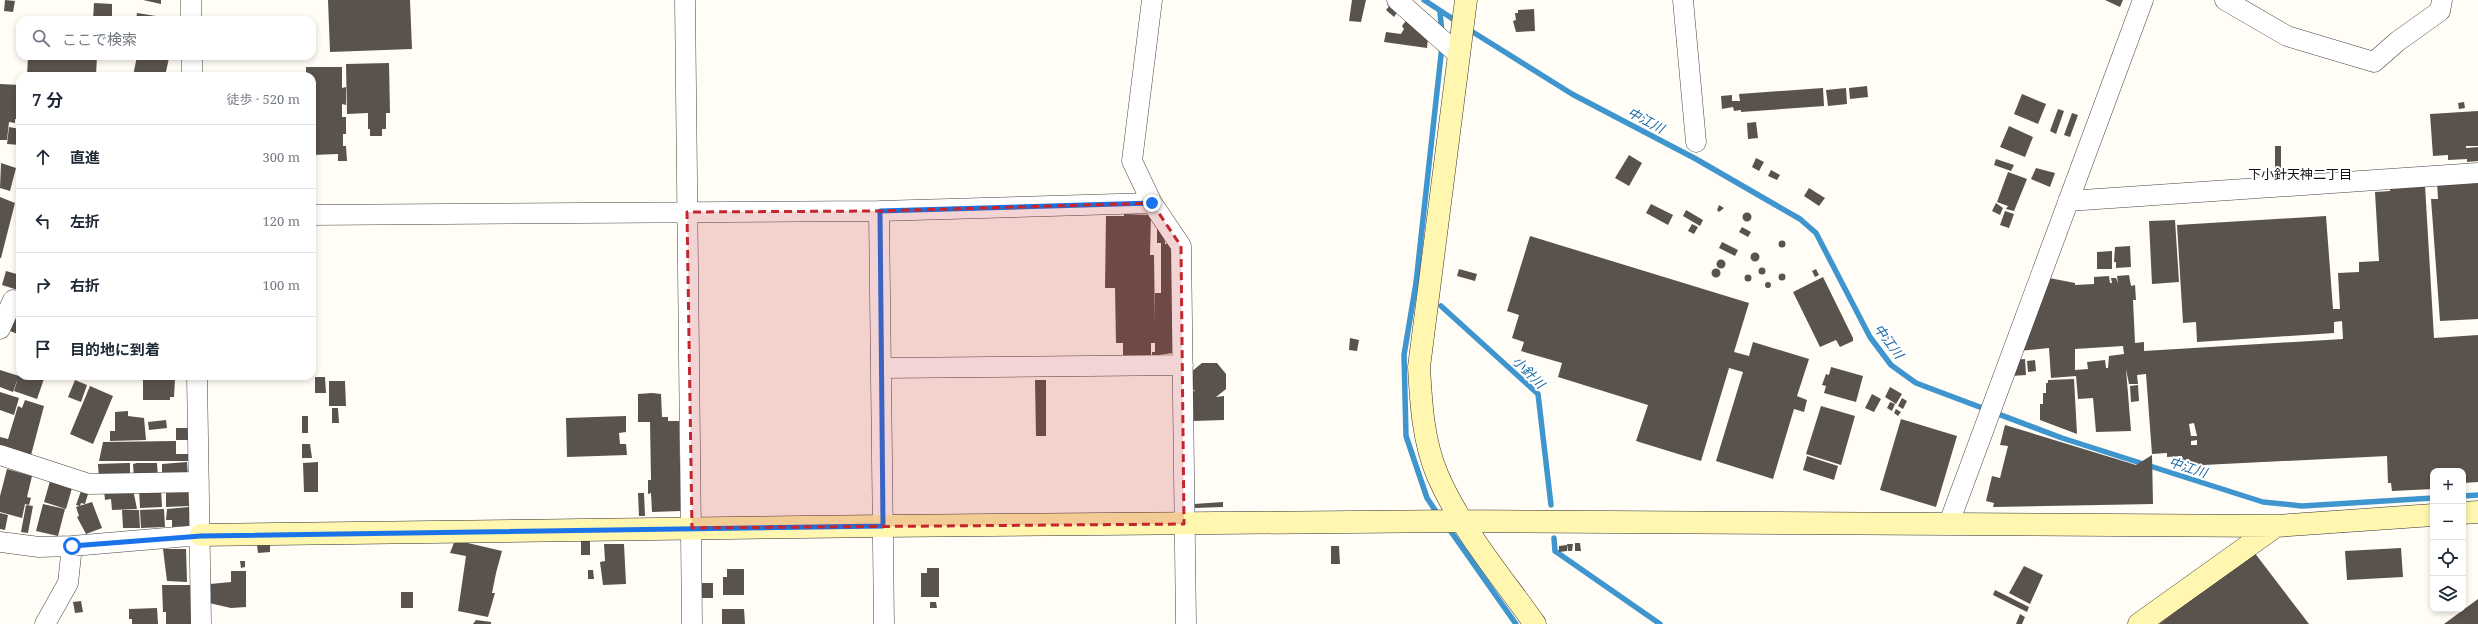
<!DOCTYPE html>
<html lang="ja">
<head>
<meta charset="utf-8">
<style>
  :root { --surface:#fff; --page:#f6f6f7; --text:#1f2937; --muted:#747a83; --line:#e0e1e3 }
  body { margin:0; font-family:"Noto Serif","Noto Sans JP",serif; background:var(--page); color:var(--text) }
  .controls { position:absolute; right:12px; bottom:12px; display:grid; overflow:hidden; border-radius:8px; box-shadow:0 2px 6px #0003 }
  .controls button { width:36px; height:36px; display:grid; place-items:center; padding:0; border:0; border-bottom:1px solid var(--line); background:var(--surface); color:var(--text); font:20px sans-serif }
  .stop { position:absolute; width:12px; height:12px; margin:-9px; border:3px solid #1a73e8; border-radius:50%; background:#fff }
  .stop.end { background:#1a73e8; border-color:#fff; box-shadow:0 1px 4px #0008 }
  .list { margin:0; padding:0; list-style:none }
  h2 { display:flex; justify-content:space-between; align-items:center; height:52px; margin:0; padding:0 16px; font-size:17px }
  h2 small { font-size:13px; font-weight:400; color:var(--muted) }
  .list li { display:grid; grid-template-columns:26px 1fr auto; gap:12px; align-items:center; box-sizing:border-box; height:64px; padding:0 16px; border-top:1px solid var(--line) }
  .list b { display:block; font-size:15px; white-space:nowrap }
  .list em { font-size:13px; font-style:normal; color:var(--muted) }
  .icon { flex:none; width:22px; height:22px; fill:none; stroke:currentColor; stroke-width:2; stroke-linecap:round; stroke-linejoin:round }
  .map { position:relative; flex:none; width:2478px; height:624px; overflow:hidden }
  .search { position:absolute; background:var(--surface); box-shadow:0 2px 6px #0003; left:16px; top:16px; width:300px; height:44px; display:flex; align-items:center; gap:10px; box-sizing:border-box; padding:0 14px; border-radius:12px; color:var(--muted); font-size:15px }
  .panel { position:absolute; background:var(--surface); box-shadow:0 2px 6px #0003; left:16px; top:72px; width:300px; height:308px; border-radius:12px }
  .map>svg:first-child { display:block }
</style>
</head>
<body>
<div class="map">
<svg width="2478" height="624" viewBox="0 0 2478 624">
  <rect width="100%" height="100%" fill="#fffdf5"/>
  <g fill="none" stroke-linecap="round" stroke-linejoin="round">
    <path stroke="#3f96cf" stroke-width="5.5" d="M1424 0 1459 23
      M1440 12 1442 34
      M1468 29 1572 94 1696 159 1800 219 1816 233 1870 337 1891 365 1916 383 2062 438 2263 502 2302 506 2433 498
      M1441 306 1538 394 1551 505
      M2463 496 2478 495
      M1439 516 1427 498 1406 436 1404 355 1416 283 1442 46
      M1447 526 1516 624
      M1554 538 1555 551 1660 624"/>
  </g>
  <path fill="#5a524d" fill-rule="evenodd" d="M5 0 15 1 13 12 4 11Z
    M143 0H161V4Z
    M328 0H410L412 49 330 52Z
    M1352 0H1366L1361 22 1349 21Z
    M2105 0H2123L2120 7Z
    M94 3 112 4V20H93Z
    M1390 5 1398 11 1394 17 1386 10Z
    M1534 9 1535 31 1516 32 1513 21 1516 20 1515 13H1518V10Z
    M137 13 162 17V20H136Z
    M1408 18 1428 38 1427 48 1384 42 1386 32 1401 34 1404 29 1402 26Z
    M28 56H97L96 75 27 76Z
    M137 56 169 58 165 76H133Z
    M389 63 390 113H386V129H382V136H370V129H368V113L347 114 346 64Z
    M306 67H342V88L346 87V105L342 104V117H346V134H343V146H346L347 161H338V154L312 155V76H306Z
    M0 84 20 85V120L15 119V123L9 122 7 140H0Z
    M1867 86 1868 97 1850 99 1849 88Z
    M1823 88 1824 106 1741 112V110L1734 111 1733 107 1722 109 1721 96 1732 95V101H1740L1739 94Z
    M1846 88 1847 104 1828 106 1826 90Z
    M2022 94 2046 104 2038 124 2014 114Z
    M2464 102 2465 108 2459 109 2458 103Z
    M2058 109 2064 111 2056 134 2050 131Z
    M2478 111V146H2466V148L2478 147V161L2467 162V159L2448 160V155L2433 156 2430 114Z
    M2072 113 2078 115 2070 137 2064 135Z
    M1756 122 1758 138 1748 139 1747 123Z
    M2009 126 2033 137 2025 157 2000 147Z
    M9 127 20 129V145L7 144Z
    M2275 146H2281V169H2275Z
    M1629 155 1642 163 1629 186 1615 178Z
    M1756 158 1764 162 1759 171 1752 167Z
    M1996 159 2014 165 2011 171 1994 165Z
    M1 163 16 168 10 191 0 188Z
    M2036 168 2055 173 2050 187 2031 179Z
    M1771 170 1780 175 1777 180 1768 176Z
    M2008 172 2027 179 2014 211 2006 209 2008 206 1997 202Z
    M2478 180V319L2440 321 2431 199H2438L2437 182Z
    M2425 185 2434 338 2478 335V482L2463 483V471H2433V489L2392 491 2391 483H2388L2387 456 2183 466 2182 456 2167 457V453L2152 454 2146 374 2137 375 2138 384H2129L2126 369 2131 431 2096 432 2093 398 2078 399 2076 376 2051 378 2049 348 2019 351 2044 277 2075 283V285L2094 284V277L2109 276 2110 283H2112L2111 278H2116L2118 283 2117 276 2129 275 2131 286 2135 285 2136 300H2133L2135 343 2144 342V351L2343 339 2342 321 2334 322V333L2197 342 2196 322 2183 323 2177 225 2326 216 2333 309H2340L2338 273 2359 272V262L2379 261 2375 192 2390 191V188ZM2123 346 2124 354 2109 356 2108 368H2106L2105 360 2087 362 2088 369 2075 370V349ZM2194 423 2197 436H2191L2189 424ZM2197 440V445H2191V441Z
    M1809 188 1825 198 1819 206 1804 196Z
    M0 197 15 203 1 258H0Z
    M1996 203 2003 208 2000 215 1992 211Z
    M1651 204 1673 215 1668 225 1646 213Z
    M1719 205 1724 208 1719 212 1717 210Z
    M1686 210 1703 220 1700 226 1683 216Z
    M2005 211 2014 214 2009 228 2000 225Z
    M1742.5 217a4.5 4.5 0 1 1 9 0a4.5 4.5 0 1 1-9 0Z
    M1124 214 1151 215 1150 255H1154L1155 322V293H1161V243H1157V229L1164 228 1165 244 1173 243V353L1152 356V352H1155V343H1151V359H1123V343H1116L1115 288H1105L1106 216H1124Z
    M2175 220 2179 282 2152 284 2149 221Z
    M1692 224 1698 227 1694 234 1688 231Z
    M1742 227 1751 232 1748 237 1739 232Z
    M1530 236 1749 303 1734 352 1749 356 1753 342 1809 359 1797 396 1807 400 1804 412 1794 409 1773 479 1716 461 1743 372 1729 368 1701 461 1636 441 1648 405 1558 377 1562 363 1521 351 1524 342 1512 338 1519 315 1507 311Z
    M1778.5 244a3.5 3.5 0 1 1 7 0a3.5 3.5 0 1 1-7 0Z
    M1722 242 1738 250 1735 256 1719 248Z
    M2130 246 2131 267 2116 268V262H2114L2115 247Z
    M2112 251V269H2097V252Z
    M1750.5 257a4.5 4.5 0 1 1 9 0a4.5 4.5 0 1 1-9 0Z
    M1716.5 264a4.5 4.5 0 1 1 9 0a4.5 4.5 0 1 1-9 0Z
    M1758.5 271a3.5 3.5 0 1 1 7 0a3.5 3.5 0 1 1-7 0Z
    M1711.5 273a4.5 4.5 0 1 1 9 0a4.5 4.5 0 1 1-9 0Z
    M1459 269 1477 274 1475 281 1457 276Z
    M1816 269 1819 275 1815 277 1812 271Z
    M6 271 20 275 18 290 2 285Z
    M1778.5 277a3.5 3.5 0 1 1 7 0a3.5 3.5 0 1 1-7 0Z
    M1744.5 278a3.5 3.5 0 1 1 7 0a3.5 3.5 0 1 1-7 0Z
    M1823 277 1853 338V341L1840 347 1836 340 1820 347 1793 292Z
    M1765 285a3 3 0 1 1 6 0a3 3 0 1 1-6 0Z
    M18 309 20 310V335L10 331Z
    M1350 338 1359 340 1357 351 1349 350Z
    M2025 359 2026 375 2011 376 2010 360Z
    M2035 360 2036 371 2028 372 2027 361Z
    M1202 363H1217L1226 374V389L1216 397 1224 396V420L1193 421 1191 392 1195 391 1190 387 1191 372Z
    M1831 367 1863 376 1856 402 1824 393 1826 386 1822 385 1826 374 1829 375Z
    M0 370 19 376H45L37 399 14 391 18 378 13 392 0 387Z
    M315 377H325L326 393H315Z
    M143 379H175L174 397H170V400H143Z
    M2074 379 2077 434 2040 420V404H2043V393H2046V383H2048V380Z
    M75 380 87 385 81 402 68 397Z
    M1035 380H1046V436H1036Z
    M329 381H345L346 406H329Z
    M2138 385 2139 401 2131 402 2130 386Z
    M90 386 113 396 93 444 70 434Z
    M1890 387 1902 394 1896 404 1885 397Z
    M0 392 19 398 14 415 0 410Z
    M652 393 661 394 662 417H668V421H679L681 511 652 512 651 493 648 494V480H651L650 422H638V394Z
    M1872 394 1881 399 1874 412 1865 408Z
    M1902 398 1907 401 1903 409 1898 406Z
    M25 400 44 406 30 459 0 449V437L8 439 18 406 22 408Z
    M1890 402 1895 404 1892 411 1887 408Z
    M1821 406 1855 416 1841 465 1806 454Z
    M332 408H338L339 423H332Z
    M1896 409 1901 412 1898 416 1894 413Z
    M128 411V416L144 418 146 440 110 441V431H115V412Z
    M302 416H308V433H302Z
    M626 416V432L619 433 620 444H626L627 455 567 457 566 418Z
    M1901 419 1957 436 1936 507 1880 490Z
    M166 420 167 428 149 430 148 422Z
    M2005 425 2136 465 2152 455 2153 504 1993 507 1994 503 1986 501 1992 476 2000 478 2008 446 2000 445Z
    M176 428H191V440H176Z
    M176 441V454H190L191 461H99L103 442Z
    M302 444H310L312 458H302Z
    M1807 456 1838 466 1834 480 1803 470Z
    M187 462 188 478 162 477V464Z
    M318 462V492H304L303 463Z
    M127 463H130V479L99 480 98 464Z
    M137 463H157L158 479 134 478 133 464Z
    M7 469 32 476 27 497 31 498 29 505 25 504 22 518 0 512V496Z
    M50 481 72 488 66 509 44 502Z
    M188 487 189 506 166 507V490Z
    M161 488 162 507 140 508 139 489Z
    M133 489 137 509 112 510 111 499 105 500 104 490Z
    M81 491 88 494 85 504 81 503 80 506 76 505Z
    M638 493H644L645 516H639Z
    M92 502 102 528 86 534 77 517 79 516 76 507Z
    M1223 502V507L1194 508V504Z
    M43 504 65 509 58 536 36 531Z
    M26 505 33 506 28 533 21 532Z
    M189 507 191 508 190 526 172 527V520H166L167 509Z
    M164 509 165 527 141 528 140 510Z
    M122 510H139L140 528H123Z
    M0 513 8 515 5 530 0 529Z
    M455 540 502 551 496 573 492 593H495L488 617 458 611 466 556 450 553Z
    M590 540V555H581V541Z
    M1575 543H1580L1581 551H1575Z
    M270 544V552L258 553 257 545Z
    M604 544H624L626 584 603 585 600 562 605 561Z
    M1567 544H1573L1572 551H1568Z
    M1567 545V551L1559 552V546Z
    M1331 546H1339L1340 564H1331Z
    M2401 548 2403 577 2347 580 2345 551Z
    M163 549H186L187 582 167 581Z
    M2254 552 2309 624H2159Z
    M240 561H245V567L241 568Z
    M2024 566 2043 575 2030 604 2009 593Z
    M927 568H939V597H921V573H927Z
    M727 569H744V595H723V577H727Z
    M588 570H593L594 579H588Z
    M231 571H246V607L231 608 209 603 210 584 231 582Z
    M701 583H713V598H701Z
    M162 585H193V624H166V612H163Z
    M1995 590 2029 607 2027 612 1993 595Z
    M401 592H413V608H401Z
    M2478 599V624H2444Z
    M81 601 83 612 75 613 73 602Z
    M930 602H936L937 608H930Z
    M157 608 158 624H132V619H129V609Z
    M722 609H744L745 624H722Z
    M2020 614 2025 617 2022 624H2016Z
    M476 620 491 622V624H473Z"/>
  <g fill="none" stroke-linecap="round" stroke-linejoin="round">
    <defs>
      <path id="street" d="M191 0V20
        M685 0 692 624
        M1152 0 1132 161 1152 203 1181 246 1186 624
        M1397 0 1459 55
        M1683 0 1696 142
        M2225 0 2287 36 2374 62 2398 41 2440 11 2442 0
        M192 56V76
        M2068 201 2478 173
        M879 211 884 624
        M312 215 879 211 1152 203
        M0 329 13 300 20 303
        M882 368 1183 365
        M197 376 201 624
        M0 455 89 484 199 482
        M1949 523 2143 0
        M0 542 39 547 72 546 201 535
        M45 624 68 583 72 546"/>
      <path id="secondary" d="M1466 0 1419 367C1421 403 1423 440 1437 474 1460 528 1501 576 1535 624
        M2463 513 2478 512
        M201 535 883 526 1457 521 2276 526 2433 515
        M2139 624 2276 526"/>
    </defs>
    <use href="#street" stroke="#444" stroke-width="21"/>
    <use href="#secondary" stroke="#333" stroke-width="23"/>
    <use href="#street" stroke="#fff" stroke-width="20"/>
    <use href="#secondary" stroke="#fff6b0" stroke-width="22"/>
  </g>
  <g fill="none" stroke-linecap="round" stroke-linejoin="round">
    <path stroke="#1a73e8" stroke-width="5" d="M72 546 201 536 883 526 880 211 1152 203"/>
  </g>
  <path fill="#c4262e" fill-opacity="0.2" stroke="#c4262e" stroke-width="3" stroke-dasharray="8 5" stroke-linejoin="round" d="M1152 203 1181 246 1184 524 692 528 687 212 879 211Z"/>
  <g text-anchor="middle" stroke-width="4" stroke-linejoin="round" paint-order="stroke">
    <g font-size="13" font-style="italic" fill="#1768a6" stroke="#fff">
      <text transform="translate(1646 120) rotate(28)" y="5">中江川</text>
      <text transform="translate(1889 341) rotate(53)" y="5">中江川</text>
      <text transform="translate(1529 372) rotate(45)" y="5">小針川</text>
      <text transform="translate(2188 467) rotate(18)" y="5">中江川</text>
    </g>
    <g font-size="13" fill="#111" stroke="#fff">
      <text x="2300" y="179">下小針天神二丁目</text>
    </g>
  </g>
</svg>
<div class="controls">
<button>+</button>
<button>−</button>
<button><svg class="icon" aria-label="locate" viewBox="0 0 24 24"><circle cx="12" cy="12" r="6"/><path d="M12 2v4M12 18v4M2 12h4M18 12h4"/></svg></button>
<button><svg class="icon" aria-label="layers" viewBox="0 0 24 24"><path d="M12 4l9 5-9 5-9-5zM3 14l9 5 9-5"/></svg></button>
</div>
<div class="stop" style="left:72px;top:546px"></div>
<div class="stop end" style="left:1152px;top:203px"></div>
<div class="search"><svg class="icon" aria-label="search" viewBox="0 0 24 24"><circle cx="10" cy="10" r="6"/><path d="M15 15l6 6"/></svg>ここで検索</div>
<section class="panel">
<h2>7 分<small>徒歩 · 520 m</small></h2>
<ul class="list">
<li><svg class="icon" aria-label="ahead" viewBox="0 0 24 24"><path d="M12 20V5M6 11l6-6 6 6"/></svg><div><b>直進</b></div><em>300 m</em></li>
<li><svg class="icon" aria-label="left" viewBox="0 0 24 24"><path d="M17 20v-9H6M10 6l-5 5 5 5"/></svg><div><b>左折</b></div><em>120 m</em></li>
<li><svg class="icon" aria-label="right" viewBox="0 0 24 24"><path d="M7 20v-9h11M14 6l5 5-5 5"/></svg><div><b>右折</b></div><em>100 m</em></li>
<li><svg class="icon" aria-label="arrive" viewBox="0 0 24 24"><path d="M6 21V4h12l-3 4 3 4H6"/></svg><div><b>目的地に到着</b></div></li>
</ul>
</section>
</div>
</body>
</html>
